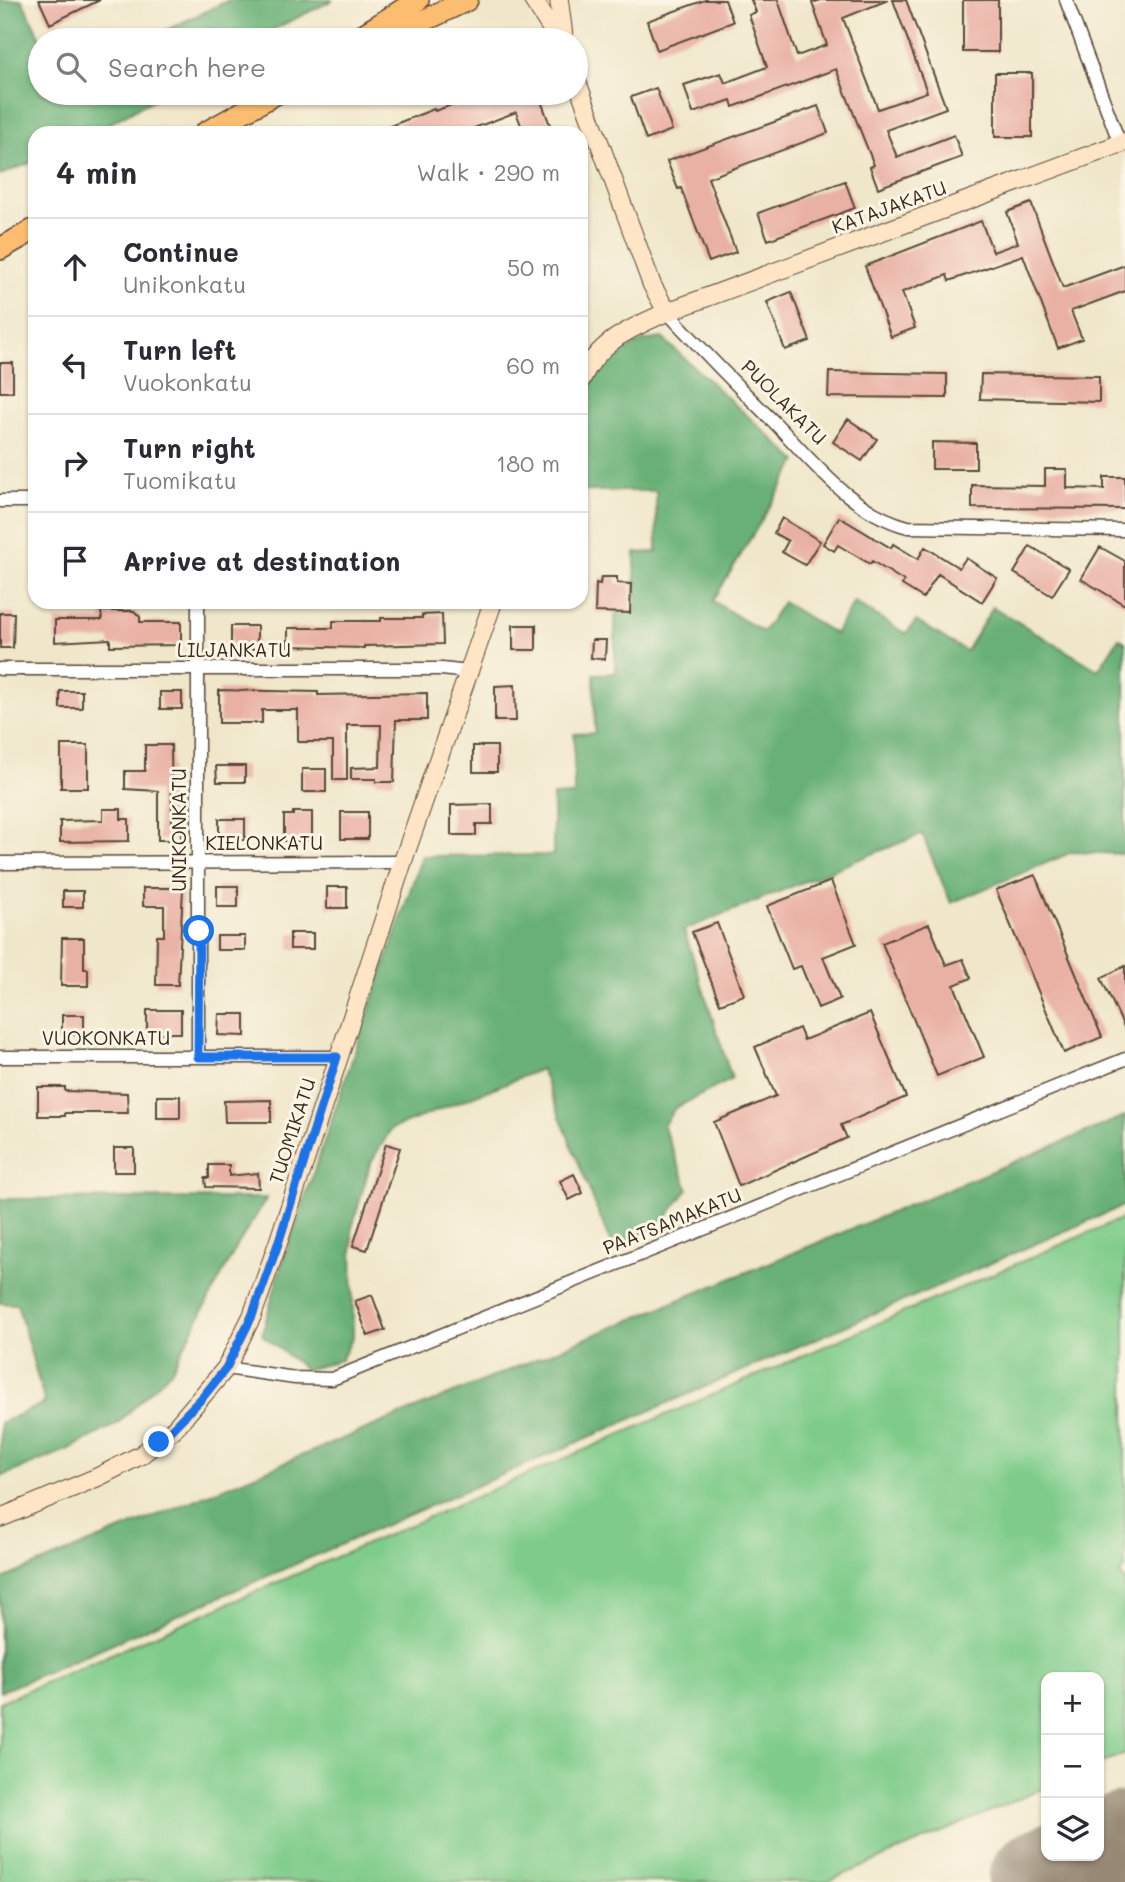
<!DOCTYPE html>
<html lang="en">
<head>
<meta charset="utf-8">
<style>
  :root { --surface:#fff; --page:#f7f7f7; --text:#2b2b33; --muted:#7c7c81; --line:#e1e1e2 }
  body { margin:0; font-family:Mali,sans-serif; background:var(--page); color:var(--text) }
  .controls { position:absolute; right:21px; bottom:21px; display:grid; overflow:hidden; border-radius:14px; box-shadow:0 2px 5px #0004 }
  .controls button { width:63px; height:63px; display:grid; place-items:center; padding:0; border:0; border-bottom:2px solid var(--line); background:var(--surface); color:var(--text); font:35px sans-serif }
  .stop { position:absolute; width:21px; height:21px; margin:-16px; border:5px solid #1a73e8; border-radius:50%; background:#fff }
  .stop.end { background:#1a73e8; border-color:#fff; box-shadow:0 2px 7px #0008 }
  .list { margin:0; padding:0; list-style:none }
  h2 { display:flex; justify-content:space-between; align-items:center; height:91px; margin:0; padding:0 28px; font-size:30px }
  h2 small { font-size:23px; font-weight:400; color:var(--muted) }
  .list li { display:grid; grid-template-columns:46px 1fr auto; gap:21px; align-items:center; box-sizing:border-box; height:98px; padding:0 28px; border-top:2px solid var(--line) }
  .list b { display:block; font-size:26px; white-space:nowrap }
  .list p { margin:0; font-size:23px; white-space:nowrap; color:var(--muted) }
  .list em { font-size:23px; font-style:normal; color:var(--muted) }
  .icon { flex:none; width:38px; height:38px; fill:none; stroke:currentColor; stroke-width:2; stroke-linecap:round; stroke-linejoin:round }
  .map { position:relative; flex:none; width:1125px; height:1882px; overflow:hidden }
  .search { position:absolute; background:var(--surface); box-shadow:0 2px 5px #0004; left:28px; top:28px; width:560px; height:77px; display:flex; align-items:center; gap:18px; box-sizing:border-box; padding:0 24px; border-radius:38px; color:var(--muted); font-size:26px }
  .panel { position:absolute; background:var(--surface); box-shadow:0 2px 5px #0004; left:28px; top:126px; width:560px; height:483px; border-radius:21px }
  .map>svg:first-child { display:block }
</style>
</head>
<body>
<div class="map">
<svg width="1125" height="1882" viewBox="0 0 1125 1882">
  <rect width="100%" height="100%" fill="#fcf5e5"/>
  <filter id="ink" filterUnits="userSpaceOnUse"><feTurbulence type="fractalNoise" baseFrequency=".0143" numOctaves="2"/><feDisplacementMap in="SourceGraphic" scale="14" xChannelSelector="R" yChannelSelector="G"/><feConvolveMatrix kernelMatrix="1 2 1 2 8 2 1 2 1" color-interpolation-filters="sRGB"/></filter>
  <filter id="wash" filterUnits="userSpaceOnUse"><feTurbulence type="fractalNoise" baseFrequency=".00686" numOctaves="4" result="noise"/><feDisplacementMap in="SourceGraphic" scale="28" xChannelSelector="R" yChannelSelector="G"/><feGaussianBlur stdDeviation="1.57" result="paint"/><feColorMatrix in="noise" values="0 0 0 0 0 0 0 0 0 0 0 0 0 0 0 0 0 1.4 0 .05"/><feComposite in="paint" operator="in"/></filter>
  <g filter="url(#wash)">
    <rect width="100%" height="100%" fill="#f0e7ca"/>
    <path fill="#7fcc8a" stroke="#5d7b54" stroke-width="2" d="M1125 1217V1569L1120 1574 1125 1581V1753L1099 1764V1677H1046V1787L827 1882H0V1702Z"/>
    <path fill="#67b076" stroke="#516d4a" stroke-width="2" d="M0 0H22L41 40 40 93H165L92 133H35V161L0 175Z
      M229 0H333L252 40H146Z
      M662 338 797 461 713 601 763 632 783 602 835 634 854 602 906 634 916 621 966 651 993 607 1098 670 1119 638 1125 642V854L1072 852 951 903 922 834 684 930 732 1079 675 1108 663 1126 688 1189 661 1224 613 1249 541 1069 391 1129 370 1164 352 1228 353 1337 341 1360 306 1370 262 1335 279 1273 422 856 553 855V796L574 795V734L595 733 594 674 615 673V613L636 612 635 553 657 552 656 491H581V402L600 365 642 341Z
      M1125 1116V1205L0 1692V1580Z
      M267 1198 237 1246 171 1371 117 1424 69 1449 0 1477V1423L45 1403 17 1304 0 1303V1199Z"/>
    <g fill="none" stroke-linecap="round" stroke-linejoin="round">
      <path stroke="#968874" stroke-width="108" d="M1042 1882 1125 1846"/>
    </g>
    <g id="blocks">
      <path fill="#e9b1a4" d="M39 0H100L50 24Z
        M705 0H725L733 22 657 50 647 21Z
        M751 0H778L797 56 827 45 812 3 821 0H888L843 18 878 109 927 92 893 0H906L946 108 886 130 897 157 954 135 962 157 878 188 870 167 874 165 836 69 733 107 731 100 693 113 684 85 721 73 725 83 767 67 749 15 756 12Z
        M963 0H998V52H963Z
        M995 73H1032V137H995Z
        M656 88 672 130 646 140 631 97Z
        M484 93H509L511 97 523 93H538L553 133H524L516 112 461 133H372L434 109 435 111Z
        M818 106 828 133 708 178 736 252 709 262 681 188 678 189 667 161Z
        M845 181 855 208 768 240 758 213Z
        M1031 203 1063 288 1125 265V291L1071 311 1082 339 1058 348 1023 255 949 281 947 275 902 292 915 328 891 337 865 266 981 221 993 252 1018 243 1007 212Z
        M791 292 810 341 785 350 767 302Z
        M0 363H13V392H0Z
        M829 372 947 374V398L828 397Z
        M981 374 1099 376V402L980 399Z
        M848 419 877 439 862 461 833 442Z
        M932 442 976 443V469H932Z
        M1045 469H1067V488L1104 489V477H1125V509L972 508V485L1045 486Z
        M839 517 891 548 893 544 918 559 925 547 959 568 966 558 997 578 982 602 938 574 923 598 902 585 904 581 872 561 870 564 838 545 834 551 823 544Z
        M782 518 820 541 805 565 782 552 788 541 774 533Z
        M1030 546 1069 569 1052 596 1014 573Z
        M1100 547 1125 561V605L1081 579Z
        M601 577H617V583L631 584 630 613 595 612 596 583 600 584Z
        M101 611H134L140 617V622H181V645L110 646V639L55 642V620H102Z
        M0 613H14L13 648H0Z
        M442 614 443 644 364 646V648L288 646V628H333V621H381V618H422V615Z
        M513 625H536V650H513Z
        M231 626H257V649H231Z
        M592 640H606L605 659 591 658Z
        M515 685 516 721H495V686Z
        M219 690 318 692V695L427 693V720H396L394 782H376V779H351V768L380 767 381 725H347V780H333V742H298V710H262V723H219Z
        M60 691H82V708H60Z
        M160 692H182V709H160Z
        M61 745H88V788H61Z
        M145 745H171L172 822H181V840H158V791L125 789V771H145Z
        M473 746H497V772H473Z
        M216 766H245V782H217Z
        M302 769H326V792H302Z
        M492 804V824H476V835H451V805Z
        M103 809H121V819H129V841L60 842V821L103 820Z
        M293 812H312V841H284V815H293Z
        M341 812H368V839H341Z
        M219 819H245V840H219Z
        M1035 875 1102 1037 1064 1053 996 890Z
        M831 881 856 944 823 957 840 999 818 1008 801 966 792 969 767 906Z
        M217 886H238V907H217Z
        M327 887H347V908H327Z
        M143 888H183L178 985H156L157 936H164V906H143Z
        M63 891H83V907H63Z
        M717 923 744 995 720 1004 692 932Z
        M929 924 946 965 963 959 971 978 954 985 984 1057 937 1076 882 943Z
        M290 933H313V949H290Z
        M217 936H245V950H217Z
        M62 938H84V969H88V986H61Z
        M1125 966V1029L1101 978Z
        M147 1010H181V1033H147Z
        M870 1013 906 1097 841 1125 847 1138 739 1186 714 1122 776 1096 755 1047 799 1028 804 1040Z
        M219 1014H245V1036L218 1035Z
        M62 1015H84V1035H62Z
        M38 1087H65V1091L127 1093 128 1113H65V1116H38Z
        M157 1096H180V1118H157Z
        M271 1100V1122H225L224 1101Z
        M386 1144 400 1148 367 1250 353 1246Z
        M114 1148H134V1172H114Z
        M209 1165H229V1176L258 1173 259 1188 206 1187 205 1178H209Z
        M574 1174 583 1193 569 1200 560 1181Z
        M372 1295 385 1330 368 1336 355 1301Z"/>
    </g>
  </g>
  <g filter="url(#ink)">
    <use href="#blocks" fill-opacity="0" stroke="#564638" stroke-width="2"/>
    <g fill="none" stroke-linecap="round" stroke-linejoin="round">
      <defs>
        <path id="street" d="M1066 0 1120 144
          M667 312C702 350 738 387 775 423 814 463 851 512 908 527L1125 530
          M0 501H35
          M198 602V1057
          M0 669H442L468 672
          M0 863 402 862
          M0 1057H337
          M226 1368 295 1378 332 1379 1125 1059"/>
        <path id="secondary" d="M533 0 559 40
          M559 0 564 40
          M576 79 652 285 667 312
          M581 380C597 342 631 328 667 312L1125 142
          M0 1518 98 1477 141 1455 174 1429 226 1368 252 1316 278 1243 405 855 493 602"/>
        <path id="primary" d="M355 40 418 0
          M384 40 467 0
          M205 133 277 93
          M0 249 35 229"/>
      </defs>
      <use href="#street" stroke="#564638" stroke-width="15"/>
      <use href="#secondary" stroke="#564638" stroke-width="20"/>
      <use href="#primary" stroke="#564638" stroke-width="24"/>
      <use href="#street" stroke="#fff" stroke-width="12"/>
      <use href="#secondary" stroke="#fee5c5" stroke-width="18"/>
      <use href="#primary" stroke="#fcbd6f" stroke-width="21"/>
    </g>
  </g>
  <g fill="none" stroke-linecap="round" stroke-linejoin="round" filter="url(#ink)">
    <path stroke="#1a73e8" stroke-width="9" d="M159 1442 202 1398 226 1368 252 1316 278 1244 337 1057H198L199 931"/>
  </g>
  <g text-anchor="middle" stroke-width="6" stroke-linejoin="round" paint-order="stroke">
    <g font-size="19" fill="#3b2a1e" stroke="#fcf5e5">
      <text transform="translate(889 207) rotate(-20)" y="7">KATAJAKATU</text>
      <text transform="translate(784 402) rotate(45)" y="7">PUOLAKATU</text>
      <text x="234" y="657">LILJANKATU</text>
      <text transform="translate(179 830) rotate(-90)" y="7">UNIKONKATU</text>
      <text x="264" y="850">KIELONKATU</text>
      <text x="106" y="1045">VUOKONKATU</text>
      <text transform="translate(292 1131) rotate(-72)" y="7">TUOMIKATU</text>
      <text transform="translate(672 1221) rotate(-22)" y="7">PAATSAMAKATU</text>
    </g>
  </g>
</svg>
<div class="controls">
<button>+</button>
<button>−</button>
<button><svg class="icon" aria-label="layers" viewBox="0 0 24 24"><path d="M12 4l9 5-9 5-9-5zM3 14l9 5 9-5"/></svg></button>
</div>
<div class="stop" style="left:199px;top:931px"></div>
<div class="stop end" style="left:159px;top:1442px"></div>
<div class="search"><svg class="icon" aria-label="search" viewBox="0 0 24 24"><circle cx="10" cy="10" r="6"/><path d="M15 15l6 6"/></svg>Search here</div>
<section class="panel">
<h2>4 min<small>Walk · 290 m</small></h2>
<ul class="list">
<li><svg class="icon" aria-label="ahead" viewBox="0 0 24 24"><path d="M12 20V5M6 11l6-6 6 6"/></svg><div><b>Continue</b><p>Unikonkatu</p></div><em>50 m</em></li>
<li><svg class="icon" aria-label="left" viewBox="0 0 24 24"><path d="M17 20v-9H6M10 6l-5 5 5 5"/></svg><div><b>Turn left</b><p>Vuokonkatu</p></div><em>60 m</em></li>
<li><svg class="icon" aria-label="right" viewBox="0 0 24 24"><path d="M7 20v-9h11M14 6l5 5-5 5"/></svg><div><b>Turn right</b><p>Tuomikatu</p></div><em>180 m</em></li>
<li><svg class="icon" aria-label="arrive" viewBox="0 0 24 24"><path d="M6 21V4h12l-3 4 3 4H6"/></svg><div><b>Arrive at destination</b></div></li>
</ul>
</section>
</div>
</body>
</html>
